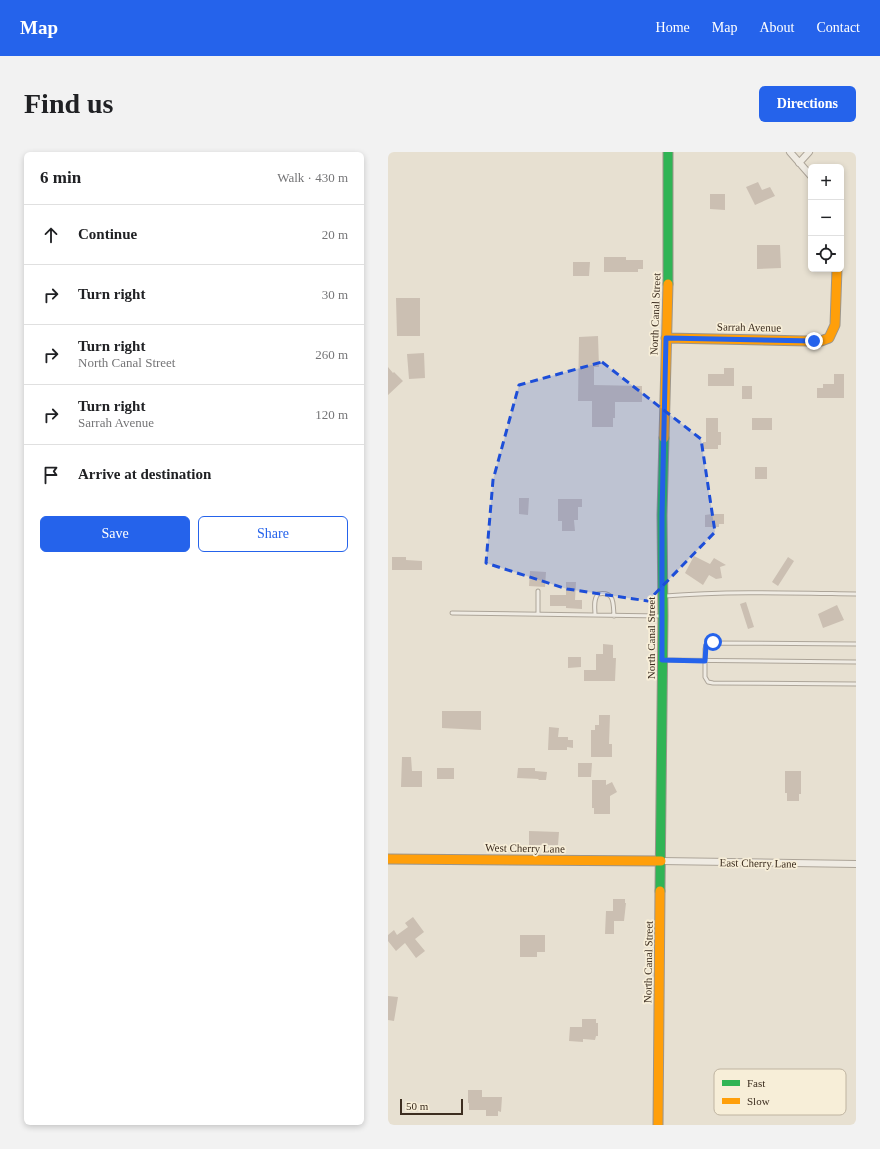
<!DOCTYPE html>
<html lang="en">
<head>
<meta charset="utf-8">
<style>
  :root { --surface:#fff; --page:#f2f2f2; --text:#202124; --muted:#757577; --line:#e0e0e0; --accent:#2563eb }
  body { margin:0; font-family:Georgia,serif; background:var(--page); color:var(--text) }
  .controls { position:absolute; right:12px; top:12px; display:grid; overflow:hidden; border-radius:6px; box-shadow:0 2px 6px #0003 }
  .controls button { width:36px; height:36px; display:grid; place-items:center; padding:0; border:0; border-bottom:1px solid var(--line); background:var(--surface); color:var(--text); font:20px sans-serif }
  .scale { position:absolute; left:12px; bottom:10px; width:63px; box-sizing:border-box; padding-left:4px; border:2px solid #3d2e20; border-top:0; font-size:11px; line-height:14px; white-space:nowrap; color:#3d2e20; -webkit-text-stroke:3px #f7eed8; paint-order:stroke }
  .stop { position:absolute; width:12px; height:12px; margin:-9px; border:3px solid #2563eb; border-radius:50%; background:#fff }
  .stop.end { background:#2563eb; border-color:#fff; box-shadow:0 1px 4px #0008 }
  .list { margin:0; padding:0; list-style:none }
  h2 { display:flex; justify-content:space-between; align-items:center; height:52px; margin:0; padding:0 16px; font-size:17px }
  h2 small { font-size:13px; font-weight:400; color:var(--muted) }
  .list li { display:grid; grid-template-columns:26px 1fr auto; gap:12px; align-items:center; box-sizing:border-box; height:60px; padding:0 16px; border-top:1px solid var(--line) }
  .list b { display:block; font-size:15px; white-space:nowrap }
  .list p { margin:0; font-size:13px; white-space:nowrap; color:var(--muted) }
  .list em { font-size:13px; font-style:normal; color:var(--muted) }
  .actions { display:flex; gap:8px; padding:12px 16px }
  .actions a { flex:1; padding:9px 0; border:1px solid var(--accent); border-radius:6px; text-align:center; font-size:14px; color:var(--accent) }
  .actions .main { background:var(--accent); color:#fff }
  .icon { flex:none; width:22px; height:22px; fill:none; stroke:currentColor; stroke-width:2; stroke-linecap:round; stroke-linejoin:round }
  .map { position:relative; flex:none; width:468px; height:973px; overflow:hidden; border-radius:6px }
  header { display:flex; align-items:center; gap:24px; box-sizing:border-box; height:56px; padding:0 20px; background:var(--accent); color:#fff }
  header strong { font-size:19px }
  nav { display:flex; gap:22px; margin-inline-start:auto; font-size:14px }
  .intro { display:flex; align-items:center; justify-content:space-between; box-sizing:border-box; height:96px; padding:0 24px }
  h1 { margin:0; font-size:28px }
  .button { padding:10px 18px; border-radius:6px; background:var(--accent); color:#fff; font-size:14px; font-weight:700 }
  main { display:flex; gap:24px; padding:0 24px }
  aside { flex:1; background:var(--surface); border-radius:6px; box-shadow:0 2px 6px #0003 }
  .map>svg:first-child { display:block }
</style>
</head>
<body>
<header>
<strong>Map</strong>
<nav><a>Home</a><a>Map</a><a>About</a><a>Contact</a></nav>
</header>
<div class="intro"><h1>Find us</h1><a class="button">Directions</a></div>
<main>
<aside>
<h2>6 min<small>Walk · 430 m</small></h2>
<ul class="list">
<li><svg class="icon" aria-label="ahead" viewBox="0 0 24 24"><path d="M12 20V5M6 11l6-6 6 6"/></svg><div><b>Continue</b></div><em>20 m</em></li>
<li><svg class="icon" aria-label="right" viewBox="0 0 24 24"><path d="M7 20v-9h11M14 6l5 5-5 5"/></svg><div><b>Turn right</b></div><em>30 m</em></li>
<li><svg class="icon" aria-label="right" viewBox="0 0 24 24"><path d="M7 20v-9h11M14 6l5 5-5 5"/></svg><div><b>Turn right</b><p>North Canal Street</p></div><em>260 m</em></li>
<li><svg class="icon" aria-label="right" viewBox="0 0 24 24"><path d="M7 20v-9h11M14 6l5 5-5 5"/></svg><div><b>Turn right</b><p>Sarrah Avenue</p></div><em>120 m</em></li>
<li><svg class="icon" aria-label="arrive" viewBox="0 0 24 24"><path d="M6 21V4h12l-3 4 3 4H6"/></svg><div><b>Arrive at destination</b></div></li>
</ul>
<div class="actions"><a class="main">Save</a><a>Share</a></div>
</aside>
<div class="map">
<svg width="468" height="973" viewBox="0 0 468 973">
  <rect width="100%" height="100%" fill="#e7e0d1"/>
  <path fill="#cbbfb2" d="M370 30 374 38 382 35 387 44 367 53 358 35Z
    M322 42H337V58L322 57Z
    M369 93H392L393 116 369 117Z
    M216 105H238V108H255V117H250V120H216Z
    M185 110H202L201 124H185Z
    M8 146H32V184H9Z
    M210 184 211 215H206V233L254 234V250H227V266H225V275H204V249H190L191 185Z
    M36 201 37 226 21 227 19 202Z
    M0 215 5 221 6 220 15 229 0 243Z
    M336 216H346V234H320V222H336Z
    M446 222H456V246H429V236H435V232H446Z
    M354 234H364V247H354Z
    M318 266H330V280H333V293H330V297H315V290H318Z
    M364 266H384V278H364Z
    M367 315H379V327H367Z
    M131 346H141L140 363 131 362Z
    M170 347H194V355H190V368H186L187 379H174V369H170Z
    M324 362H336V372H331V375H317V363Z
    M306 404 322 412 326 406 338 413 332 415 334 426 328 427 321 423 315 433 297 421Z
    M4 405H18V408L34 409V418H4Z
    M400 405 406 409 390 434 384 430Z
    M142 419 158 420 157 435 141 434Z
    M178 430H188L187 448H194V457L178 456V454H162V443H178Z
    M358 450 366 475 360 477 352 452Z
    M449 453 456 468 435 476 430 462Z
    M215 492 225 493V506H228L227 529H196V518H208V502H215Z
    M180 505H193V515L180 516Z
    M54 559H93V578L54 576Z
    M211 563H222L221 592H224V605H203V578H207V573H211Z
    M161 575 171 576 170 585H180V588H185V596L179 595V598H160Z
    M14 605H23L24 619H34V635H13Z
    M190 611H204L203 625H190Z
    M49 616H66V627H49Z
    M130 616H147V619L159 620 158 628H150L151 627 129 626Z
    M397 619H413V642H411V649H399V641H397Z
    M204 628H218V633L224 630 229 640 222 644V662H206V656H204Z
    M141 679 171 680 170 693H141Z
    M225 747H237V751H238L236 769H226V782H217L218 759H225Z
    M25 765 36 780 27 787 37 799 28 806 17 791 8 799 0 789V783L6 778 9 783 20 775 17 771Z
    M132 783H157V800H149V805H132Z
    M0 844 10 845 6 869 0 868Z
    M194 867H208V871H210V884H208L207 888 195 887V890L181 889 182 875H194Z
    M80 938H94V945H114L113 960 110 959V964H98V958H81V951H80Z"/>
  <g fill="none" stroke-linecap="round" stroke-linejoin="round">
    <defs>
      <path id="lane" d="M277 444C341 439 404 441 468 442
        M64 461 274 464
        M150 462V439
        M207 463C207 456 205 448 210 442 227 439 225 451 226 464
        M468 492 321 491 318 493 317 497V525L320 530 325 531 468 532
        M276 508 468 510"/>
      <path id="street" d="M402 0 423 24
        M411 11 421 0
        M273 709 468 712"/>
      <path id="fast" d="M280 132V0
        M272 739 275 464 274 363 276 286"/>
      <path id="slow" d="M278 186 419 189H433L441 186 447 173 449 117
        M276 286 280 132
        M0 707 273 709
        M270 973 272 739"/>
    </defs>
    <use href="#lane" stroke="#ada599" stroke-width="5"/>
    <use href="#street" stroke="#ada599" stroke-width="8"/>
    <use href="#fast" stroke="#9c958a" stroke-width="11"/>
    <use href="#slow" stroke="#9c958a" stroke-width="11"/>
    <use href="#lane" stroke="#efebe3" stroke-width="3"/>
    <use href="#street" stroke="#efebe3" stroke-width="6"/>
    <use href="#fast" stroke="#30b455" stroke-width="9"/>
    <use href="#slow" stroke="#ff9f0a" stroke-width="9"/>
  </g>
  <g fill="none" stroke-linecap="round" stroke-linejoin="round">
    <path stroke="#2563eb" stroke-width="5" d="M325 490 318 493 317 509 274 508V364L278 186 426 189"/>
  </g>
  <path fill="#1d4ed8" fill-opacity="0.2" stroke="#1d4ed8" stroke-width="3" stroke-dasharray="8 5" stroke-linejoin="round" d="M214 210 313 287 327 380 260 449 179 437 98 411 105 328 131 233Z"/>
  <g text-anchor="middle" stroke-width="3.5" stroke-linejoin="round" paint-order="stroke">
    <g font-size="11" fill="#3d2e20" stroke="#f7eed8">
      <text transform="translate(267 162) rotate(-88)" y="4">North Canal Street</text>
      <text transform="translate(361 175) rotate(1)" y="4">Sarrah Avenue</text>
      <text transform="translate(263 486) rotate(-90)" y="4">North Canal Street</text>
      <text transform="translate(137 696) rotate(1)" y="4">West Cherry Lane</text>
      <text transform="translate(370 711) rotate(1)" y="4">East Cherry Lane</text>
      <text transform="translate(260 810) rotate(-89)" y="4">North Canal Street</text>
    </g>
  </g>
  <rect x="326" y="917" width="132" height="46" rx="6" fill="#f7eed8" stroke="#bfb4a1" stroke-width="1"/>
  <rect x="334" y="928" width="18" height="6" fill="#30b455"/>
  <rect x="334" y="946" width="18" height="6" fill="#ff9f0a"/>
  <g font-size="11" fill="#3d2e20">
    <text x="359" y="935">Fast</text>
    <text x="359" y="953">Slow</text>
  </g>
</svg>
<div class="controls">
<button>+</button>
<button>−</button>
<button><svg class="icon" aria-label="locate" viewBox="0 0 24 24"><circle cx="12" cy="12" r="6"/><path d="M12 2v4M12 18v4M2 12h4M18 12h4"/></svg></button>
</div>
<div class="scale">50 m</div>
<div class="stop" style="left:325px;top:490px"></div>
<div class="stop end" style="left:426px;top:189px"></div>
</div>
</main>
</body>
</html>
